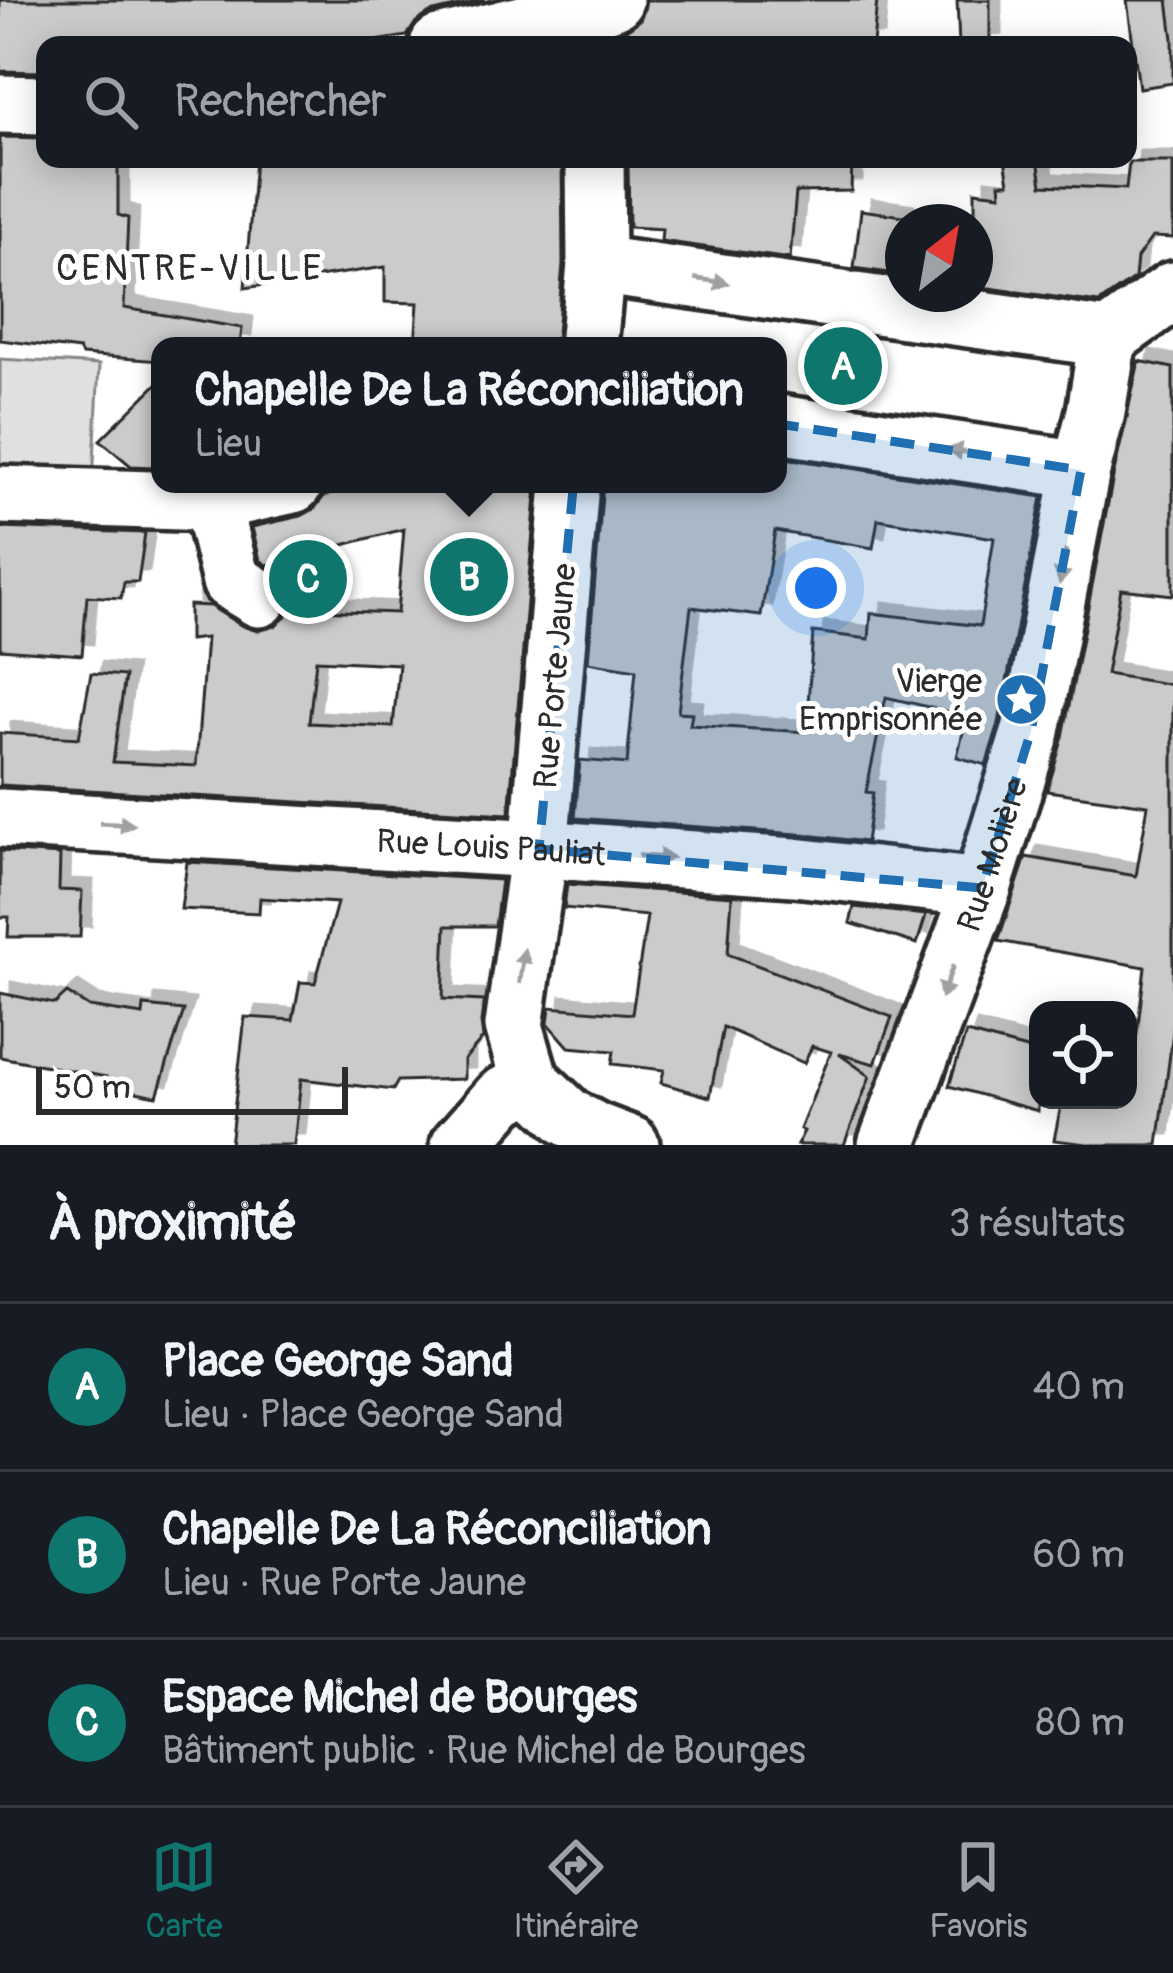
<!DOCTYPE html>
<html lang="fr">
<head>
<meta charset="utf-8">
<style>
  :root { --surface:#171b24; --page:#20242c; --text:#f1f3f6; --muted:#9ea1a6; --line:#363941; --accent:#0f766e }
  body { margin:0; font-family:Pangolin,sans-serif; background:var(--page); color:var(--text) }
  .controls { position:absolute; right:36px; bottom:36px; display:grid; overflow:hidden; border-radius:24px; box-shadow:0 6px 30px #0003 }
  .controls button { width:108px; height:108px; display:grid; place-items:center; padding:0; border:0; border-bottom:3px solid var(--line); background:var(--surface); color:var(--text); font:60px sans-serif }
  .compass { position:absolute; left:885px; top:204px; width:108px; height:108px; border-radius:50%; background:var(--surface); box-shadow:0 6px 30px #0003; rotate:31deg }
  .scale { position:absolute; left:36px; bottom:30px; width:312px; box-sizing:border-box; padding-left:12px; border:6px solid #2b2b2b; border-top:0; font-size:33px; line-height:42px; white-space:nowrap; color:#2b2b2b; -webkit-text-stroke:9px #fff; paint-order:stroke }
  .you { position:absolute; left:816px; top:588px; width:42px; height:42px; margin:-30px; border:9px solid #fff; border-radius:50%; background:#1a73e8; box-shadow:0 0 0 18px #1a73e833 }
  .badge { display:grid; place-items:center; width:78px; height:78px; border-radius:50%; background:var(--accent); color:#fff; font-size:39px; font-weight:700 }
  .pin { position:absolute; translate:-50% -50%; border:6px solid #fff; box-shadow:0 3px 12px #0006 }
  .popup { position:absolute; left:151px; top:337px; width:636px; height:156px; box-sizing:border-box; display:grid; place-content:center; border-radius:24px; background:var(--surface); filter:drop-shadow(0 3px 9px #0005); font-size:39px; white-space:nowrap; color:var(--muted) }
  .popup b { font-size:45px; color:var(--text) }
  .popup::after { content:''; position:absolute; left:50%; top:100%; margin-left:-24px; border:24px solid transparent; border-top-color:var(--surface) }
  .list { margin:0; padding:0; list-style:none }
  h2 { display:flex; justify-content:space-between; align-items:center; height:156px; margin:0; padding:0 48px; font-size:51px }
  h2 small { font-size:39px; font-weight:400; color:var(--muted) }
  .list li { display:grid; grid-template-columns:78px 1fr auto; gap:36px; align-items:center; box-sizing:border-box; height:168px; padding:0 48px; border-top:3px solid var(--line) }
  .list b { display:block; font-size:45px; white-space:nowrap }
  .list p { margin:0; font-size:39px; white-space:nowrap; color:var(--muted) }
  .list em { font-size:39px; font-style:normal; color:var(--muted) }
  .icon { flex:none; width:66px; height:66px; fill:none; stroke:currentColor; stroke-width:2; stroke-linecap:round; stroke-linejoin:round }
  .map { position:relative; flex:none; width:1173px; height:1145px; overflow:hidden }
  .search { position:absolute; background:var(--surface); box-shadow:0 6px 30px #0003; left:36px; right:36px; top:36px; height:132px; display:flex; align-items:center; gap:30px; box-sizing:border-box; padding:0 42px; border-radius:24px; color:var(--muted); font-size:45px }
  .sheet { height:660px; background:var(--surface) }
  nav { display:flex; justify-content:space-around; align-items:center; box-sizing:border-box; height:168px; border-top:3px solid var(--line); background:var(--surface); font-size:33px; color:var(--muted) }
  nav a { display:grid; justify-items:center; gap:6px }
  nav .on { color:var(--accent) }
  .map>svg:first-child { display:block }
</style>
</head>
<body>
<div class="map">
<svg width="1173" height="1145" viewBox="0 0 1173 1145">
  <defs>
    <filter id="shadow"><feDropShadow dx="11" dy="-11" stdDeviation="0" flood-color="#0004"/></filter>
  </defs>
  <rect width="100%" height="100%" fill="#fff"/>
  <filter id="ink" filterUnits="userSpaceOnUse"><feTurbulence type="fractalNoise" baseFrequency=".00833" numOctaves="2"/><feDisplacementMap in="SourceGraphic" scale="24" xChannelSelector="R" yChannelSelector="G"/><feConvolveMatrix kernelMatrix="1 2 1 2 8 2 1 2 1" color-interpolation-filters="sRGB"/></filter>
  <g filter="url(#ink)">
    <path fill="#e0e0e0" stroke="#868686" stroke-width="3" d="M0 359 99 365 93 482 0 476Z"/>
    <path fill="#cbcbcb" stroke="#2b2b2b" stroke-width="3" fill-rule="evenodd" filter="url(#shadow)" d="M0 0H485L430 13 416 22 407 36 351 45H45V72L0 71Z
      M646 0H877L873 45H579L626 30 640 20Z
      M957 0H990V45H959Z
      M1127 0H1168L1173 39V83L1139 88Z
      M0 137 45 138V159H118V215L128 218 124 308 242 328 240 346H160V361L82 355 79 350 0 340Z
      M255 159H562L563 264 556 346H415L418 303 385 302V267L245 288Z
      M628 159H852L851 191 796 192 790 259 661 241 662 229 629 227Z
      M1005 159H1038L1042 185 1126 189 1129 162H1173V238L1152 237 1137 258 1135 278 1099 303 975 286V191L1001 194 1000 183H1009Z
      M861 210 903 216V275L854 268Z
      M1139 361 1173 368V595L1121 589 1106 674 1173 685V1031L1158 1145H1096L1054 1140 1062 1100H1129L1145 967 998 941 1026 857 1136 876 1148 805 1047 791 1063 737 1113 477Z
      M160 381V448H157L154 467 131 466 100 440Z
      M778 457 1042 497 999 723 986 765 957 757 967 716 886 697 866 792 873 793 866 842 798 834 575 818 580 760 627 764 636 670 588 662 603 484H778ZM878 519 994 538 980 626 871 613 869 639 813 632 806 732 690 725 692 713 678 712 691 607 761 616 775 531 873 548Z
      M368 484H537L509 814 0 785V733L79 738 91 673 125 676 113 762 196 766 206 638 189 640V605L210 606 242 626 257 631 276 626 286 616 289 609 397 613 404 529 267 565 260 560 252 527 301 516 314 509 324 496ZM316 660 399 664 393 727 309 723Z
      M0 528 145 533 138 582H124L121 598 87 596 82 655 0 649Z
      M0 851 60 855 59 890 82 891 80 937H8L9 917H0Z
      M187 862 501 880 495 926H446L443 999 484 1001 481 1022 483 1038 464 1060V1079L398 1081 393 1090 301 1079 294 1145H230L245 1017 293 1020 300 982 315 983 337 903 260 898 259 913 181 909Z
      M567 884 732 896 728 954 892 1017 875 1064 839 1054 870 1076 844 1145H797L804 1131 800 1129 831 1052 812 1046 804 1063 723 1027 710 1097 661 1083 664 1070 612 1064 614 1051 569 1047 548 1023 550 1007 632 1014 647 916 564 908Z
      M854 907 926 915 917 944 850 923Z
      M0 993 55 1004 67 993 89 1007 143 1015 144 1006 184 1010 157 1096 104 1086 106 1077 0 1057Z
      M966 1033 1038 1052V1111L949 1086Z"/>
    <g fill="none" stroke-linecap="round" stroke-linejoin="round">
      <defs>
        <g id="minor">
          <path d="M439 45 592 8 614 0"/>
          <path d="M0 104 45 105"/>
          <path d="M596 265 1108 338"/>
          <path d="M588 346 596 265 595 159"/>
          <path d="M778 424 1081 470"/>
          <path d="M570 484 539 849 514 1026 530 1081 568 1117 596 1132 630 1145"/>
          <path d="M0 495 212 502 293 484"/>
          <path d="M212 502 231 581 259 598"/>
          <path id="s1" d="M0 818 539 849 794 867 982 888"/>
          <path d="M460 1145 502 1097 530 1081"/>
          <path id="s2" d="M887 1145 982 888 1031 731 1081 470 1096 412 1108 338 1173 291"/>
        </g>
      </defs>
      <use href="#minor" stroke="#2b2b2b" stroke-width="66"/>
      <use href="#minor" stroke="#fff" stroke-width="57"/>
    </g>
    <defs><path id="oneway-solid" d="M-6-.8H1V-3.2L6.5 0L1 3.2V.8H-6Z" transform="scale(3)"/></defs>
    <g fill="#a0a0a0">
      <use href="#oneway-solid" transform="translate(712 281) rotate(8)"/>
      <use href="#oneway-solid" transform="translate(965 452) rotate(-171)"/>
      <use href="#oneway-solid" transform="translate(1063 567) rotate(101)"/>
      <use href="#oneway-solid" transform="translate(117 824) rotate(3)"/>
      <use href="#oneway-solid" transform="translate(656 857) rotate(4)"/>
      <use href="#oneway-solid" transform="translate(522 966) rotate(-82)"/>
      <use href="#oneway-solid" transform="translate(947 982) rotate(110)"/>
    </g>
  </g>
  <path fill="#1f6fb2" fill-opacity="0.2" stroke="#1f6fb2" stroke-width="9" stroke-dasharray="24 15" stroke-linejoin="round" d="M582 394 1081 470 1031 731 982 888 539 849Z"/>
  <defs>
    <symbol id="sight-disc" viewBox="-11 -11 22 22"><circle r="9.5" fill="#1f6fb2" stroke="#fff"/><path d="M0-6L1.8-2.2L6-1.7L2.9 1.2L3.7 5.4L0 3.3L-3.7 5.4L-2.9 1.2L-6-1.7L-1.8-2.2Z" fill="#fff"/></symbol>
  </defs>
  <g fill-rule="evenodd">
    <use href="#sight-disc" x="992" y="670" width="59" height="59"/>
  </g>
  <g text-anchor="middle" stroke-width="10" stroke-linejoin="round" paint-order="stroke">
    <g font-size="33" fill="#2b2b2b" stroke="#fff">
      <text transform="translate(554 676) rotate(-85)" y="12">Rue Porte Jaune</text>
      <text dy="12" stroke="none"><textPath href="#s1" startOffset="492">Rue Louis Pauliat</textPath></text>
      <text dy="12" stroke="none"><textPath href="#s2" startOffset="309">Rue Molière</textPath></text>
    </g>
    <g font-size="33" fill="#2b2b2b" stroke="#fff" text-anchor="end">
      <text x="982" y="692">Vierge<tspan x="982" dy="38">Emprisonnée</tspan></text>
    </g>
    <g font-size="36" letter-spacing="3" fill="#2b2b2b" stroke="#fff">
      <text x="190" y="280">CENTRE-VILLE</text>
    </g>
  </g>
</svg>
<div class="controls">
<button><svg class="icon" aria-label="locate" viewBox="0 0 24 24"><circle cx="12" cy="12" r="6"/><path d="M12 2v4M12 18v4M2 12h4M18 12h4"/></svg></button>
</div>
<svg class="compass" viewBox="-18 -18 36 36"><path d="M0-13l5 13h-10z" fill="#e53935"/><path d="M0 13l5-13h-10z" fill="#9ea1a6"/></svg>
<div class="scale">50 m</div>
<div class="you"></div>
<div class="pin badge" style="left:843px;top:366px">A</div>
<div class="pin badge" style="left:469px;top:577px">B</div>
<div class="popup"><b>Chapelle De La Réconciliation</b>Lieu</div>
<div class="pin badge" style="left:308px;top:579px">C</div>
<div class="search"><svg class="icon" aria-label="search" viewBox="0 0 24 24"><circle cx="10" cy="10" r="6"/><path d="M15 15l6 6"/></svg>Rechercher</div>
</div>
<section class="sheet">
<h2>À proximité<small>3 résultats</small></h2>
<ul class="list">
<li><span class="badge">A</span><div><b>Place George Sand</b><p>Lieu · Place George Sand</p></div><em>40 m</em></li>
<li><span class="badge">B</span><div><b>Chapelle De La Réconciliation</b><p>Lieu · Rue Porte Jaune</p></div><em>60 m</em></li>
<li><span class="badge">C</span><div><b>Espace Michel de Bourges</b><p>Bâtiment public · Rue Michel de Bourges</p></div><em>80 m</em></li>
</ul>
</section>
<nav>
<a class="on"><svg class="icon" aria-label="map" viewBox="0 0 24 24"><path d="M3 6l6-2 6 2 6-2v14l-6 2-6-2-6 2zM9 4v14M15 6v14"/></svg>Carte</a>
<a><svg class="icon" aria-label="directions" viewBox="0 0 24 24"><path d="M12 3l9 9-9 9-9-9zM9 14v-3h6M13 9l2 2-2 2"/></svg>Itinéraire</a>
<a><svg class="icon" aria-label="saved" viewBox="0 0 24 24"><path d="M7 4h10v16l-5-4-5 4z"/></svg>Favoris</a>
</nav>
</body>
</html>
